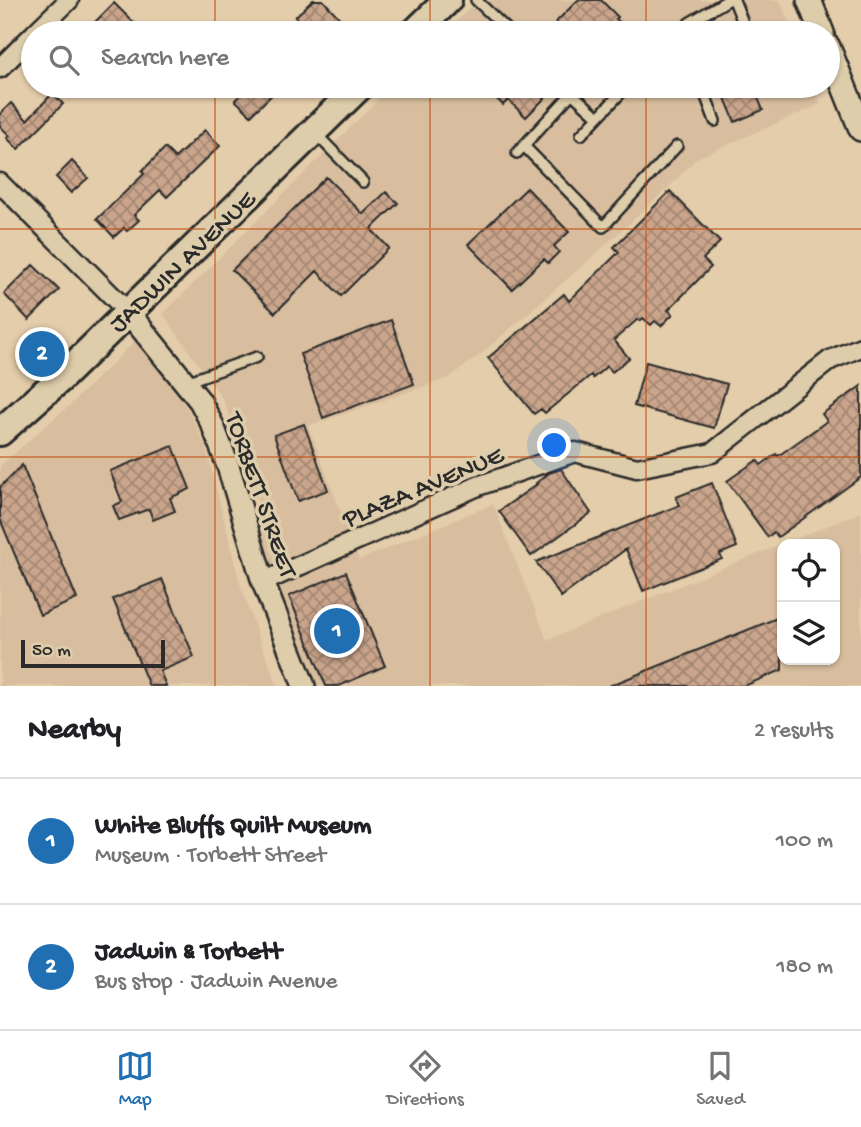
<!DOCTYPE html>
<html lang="en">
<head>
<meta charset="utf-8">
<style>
  :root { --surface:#fff; --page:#f6f6f6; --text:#202124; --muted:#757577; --line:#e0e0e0; --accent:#1f6fb2 }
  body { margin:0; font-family:"Gochi Hand",sans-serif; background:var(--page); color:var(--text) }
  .controls { position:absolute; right:21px; bottom:21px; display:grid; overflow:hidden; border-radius:14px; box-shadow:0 2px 5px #0004 }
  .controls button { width:63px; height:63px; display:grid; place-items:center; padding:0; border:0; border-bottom:2px solid var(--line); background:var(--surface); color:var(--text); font:35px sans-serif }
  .scale { position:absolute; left:21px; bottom:18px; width:144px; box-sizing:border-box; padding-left:7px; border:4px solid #2b2b2b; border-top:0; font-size:19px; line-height:24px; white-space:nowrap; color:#2b2b2b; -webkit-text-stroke:5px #decdaa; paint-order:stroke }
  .you { position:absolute; left:555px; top:446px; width:24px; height:24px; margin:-18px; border:5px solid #fff; border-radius:50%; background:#1a73e8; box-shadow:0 0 0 10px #1a73e833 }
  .badge { display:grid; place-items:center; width:46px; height:46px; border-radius:50%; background:var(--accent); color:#fff; font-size:23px; font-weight:700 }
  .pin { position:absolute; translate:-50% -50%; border:4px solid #fff; box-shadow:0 2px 7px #0006 }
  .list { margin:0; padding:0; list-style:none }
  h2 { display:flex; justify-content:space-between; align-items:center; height:91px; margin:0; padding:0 28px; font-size:30px }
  h2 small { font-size:23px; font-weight:400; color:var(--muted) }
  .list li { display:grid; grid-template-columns:46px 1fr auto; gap:21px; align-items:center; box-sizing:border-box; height:126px; padding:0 28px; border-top:2px solid var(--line) }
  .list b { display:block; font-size:26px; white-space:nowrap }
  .list p { margin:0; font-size:23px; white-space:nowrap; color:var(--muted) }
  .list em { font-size:23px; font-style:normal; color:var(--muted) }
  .icon { flex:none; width:38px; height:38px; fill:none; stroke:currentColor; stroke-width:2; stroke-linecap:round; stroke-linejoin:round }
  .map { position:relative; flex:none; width:861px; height:686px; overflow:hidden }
  .search { position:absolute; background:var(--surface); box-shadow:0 2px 5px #0004; left:21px; right:21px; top:21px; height:77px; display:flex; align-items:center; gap:18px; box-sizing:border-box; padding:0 24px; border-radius:38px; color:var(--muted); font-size:26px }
  .sheet { height:343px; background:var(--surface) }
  nav { display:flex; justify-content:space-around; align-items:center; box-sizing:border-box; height:98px; border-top:2px solid var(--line); background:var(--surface); font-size:19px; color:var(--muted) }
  nav a { display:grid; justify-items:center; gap:4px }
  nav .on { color:var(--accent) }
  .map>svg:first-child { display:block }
</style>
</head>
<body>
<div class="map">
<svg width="861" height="686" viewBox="0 0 861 686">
  <defs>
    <pattern id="building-cross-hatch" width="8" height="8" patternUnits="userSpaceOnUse" patternTransform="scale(1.75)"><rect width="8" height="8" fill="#caa58c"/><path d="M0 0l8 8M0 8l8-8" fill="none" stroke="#a48773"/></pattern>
  </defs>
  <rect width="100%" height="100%" fill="#e4cdaa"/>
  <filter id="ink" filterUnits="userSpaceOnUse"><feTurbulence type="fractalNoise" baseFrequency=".0143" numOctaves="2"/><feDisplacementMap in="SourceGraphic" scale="14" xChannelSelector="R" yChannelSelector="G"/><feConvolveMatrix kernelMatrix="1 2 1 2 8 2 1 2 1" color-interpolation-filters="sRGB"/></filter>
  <g filter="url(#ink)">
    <path fill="#d8be9f" d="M478 0H780L793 33H445Z
      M392 86H814L821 104 697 158 672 184 588 261 482 353 449 378 308 426 359 560 493 504 547 640 782 544V660H835V544H783L861 512V686H315L283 607 265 544 254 487 236 432 222 398 163 314Z
      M135 341 164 375 189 411 206 447 239 580 259 639 278 686H0V466L70 405Z"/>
    <path fill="url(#building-cross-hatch)" stroke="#2b2b2b" stroke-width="2" d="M313 0H323L345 24 336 33H311L295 17Z
      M578 0H601L618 17 616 19 621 23 619 25 628 33H568L556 22Z
      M114 3 144 33H102L93 24Z
      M250 86H281L251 115 235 100Z
      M494 86H557L526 117 508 100 503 105 492 94 497 89Z
      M720 86H753L763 110 735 122Z
      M53 93 63 104 18 149 7 138 10 136 0 126V114L11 103 27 120Z
      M205 130 220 146 167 197 160 190 134 215 139 220 127 231 124 228 114 237 97 219 144 174 142 171 165 148 175 158Z
      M72 161 88 178 71 193 56 177Z
      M326 177 363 214 386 192 398 203 371 229 389 248 341 296 317 271 275 313 232 270Z
      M527 188 569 232 554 246 559 252 548 263 544 259 512 289 468 244Z
      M670 191 720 242 703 259 711 267 668 310 673 314 661 326 655 321 651 325 643 318 640 321 638 319 614 340 629 358 612 372 607 366 593 378 591 375 545 413 541 409 534 414 488 358 564 294 569 301 619 252 614 247Z
      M33 265 59 290 29 320 4 294Z
      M391 320 414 384 323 418 300 354Z
      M646 362 727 384 714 428 634 406Z
      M861 386V477L778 537 774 532 768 537 727 481 757 460 761 465 776 454 778 456 827 421 822 414Z
      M304 424 328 490 298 501 274 435Z
      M173 446 190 489 170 498 175 511 153 520 149 509 119 520 113 506 122 502 110 471Z
      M22 465 77 599 40 615 0 519V487Z
      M561 469 591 513 531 556 499 511 537 484 536 483 549 473Z
      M712 483 737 547 720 554 722 559 643 591 626 549 561 597 536 562 680 505 676 497Z
      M346 572 385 666 339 686H326L289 596Z
      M162 579 194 657 160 671 166 686H149L113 599Z
      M782 616V670L744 686H609Z"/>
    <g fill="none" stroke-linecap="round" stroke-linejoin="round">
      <defs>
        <path id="service" d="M476 0 511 33
          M734 0 747 33
          M685 33 689 23 728 0
          M564 86 598 117
          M702 86 715 121
          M315 133 363 182
          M581 135 619 95
          M524 146 603 227 677 146
          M517 153 572 93
          M186 382 257 357"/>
        <path id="minor" d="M35 33 69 0
          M0 68 33 35
          M0 183 128 312
          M263 582 478 486 575 452 637 468 712 453 830 360 861 347"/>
        <path id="tertiary" d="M128 312 200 401 213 426 228 466 263 582 304 686"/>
        <path id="secondary" d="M809 0 822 33
          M828 47 861 129"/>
        <path id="primary" d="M414 33 448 0
          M0 432 61 378 360 86"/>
      </defs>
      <use href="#service" stroke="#2b2b2b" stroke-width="14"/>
      <use href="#minor" stroke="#2b2b2b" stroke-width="23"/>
      <use href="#tertiary" stroke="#2b2b2b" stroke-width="26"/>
      <use href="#secondary" stroke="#2b2b2b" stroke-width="28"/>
      <use href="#primary" stroke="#2b2b2b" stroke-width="32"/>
      <use href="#service" stroke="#decdaa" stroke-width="9"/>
      <use href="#minor" stroke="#decdaa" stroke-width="18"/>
      <use href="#tertiary" stroke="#decdaa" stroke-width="21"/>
      <use href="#secondary" stroke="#decdaa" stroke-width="23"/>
      <use href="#primary" stroke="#decdaa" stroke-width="26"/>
    </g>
  </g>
  <path fill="none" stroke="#c25012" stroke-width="2" stroke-opacity="0.55" d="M215 0V33M430 0V33M646 0V33M215 86V686M430 86V686M646 86V686M0 229H861M0 457H861"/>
  <g text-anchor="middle" stroke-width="7" stroke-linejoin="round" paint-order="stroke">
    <g font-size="26" fill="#2b2b2b" stroke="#decdaa">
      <text transform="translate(181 260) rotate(-44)" y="9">JADWIN AVENUE</text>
      <text transform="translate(422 485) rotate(-23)" y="9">PLAZA AVENUE</text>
      <text transform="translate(263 494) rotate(71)" y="9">TORBETT STREET</text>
    </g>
  </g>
</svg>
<div class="controls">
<button><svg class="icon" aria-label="locate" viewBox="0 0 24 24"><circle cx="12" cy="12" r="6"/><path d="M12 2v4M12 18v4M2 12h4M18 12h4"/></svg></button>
<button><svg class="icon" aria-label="layers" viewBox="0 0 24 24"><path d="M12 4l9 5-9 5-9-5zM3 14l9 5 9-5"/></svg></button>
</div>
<div class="scale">50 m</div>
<div class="you"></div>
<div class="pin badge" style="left:337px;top:631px">1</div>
<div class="pin badge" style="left:42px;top:354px">2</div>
<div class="search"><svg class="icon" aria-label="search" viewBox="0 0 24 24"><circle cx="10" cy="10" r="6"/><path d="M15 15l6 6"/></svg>Search here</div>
</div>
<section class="sheet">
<h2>Nearby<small>2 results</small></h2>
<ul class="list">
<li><span class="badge">1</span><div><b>White Bluffs Quilt Museum</b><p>Museum · Torbett Street</p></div><em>100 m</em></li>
<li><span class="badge">2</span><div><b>Jadwin &amp; Torbett</b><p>Bus stop · Jadwin Avenue</p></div><em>180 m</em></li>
</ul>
</section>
<nav>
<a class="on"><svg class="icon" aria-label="map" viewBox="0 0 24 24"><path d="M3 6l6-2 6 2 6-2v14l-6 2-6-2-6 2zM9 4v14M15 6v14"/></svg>Map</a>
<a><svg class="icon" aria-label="directions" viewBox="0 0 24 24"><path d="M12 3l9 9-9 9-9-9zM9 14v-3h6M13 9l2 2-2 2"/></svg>Directions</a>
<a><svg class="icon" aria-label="saved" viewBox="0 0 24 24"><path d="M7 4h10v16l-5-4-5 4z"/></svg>Saved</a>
</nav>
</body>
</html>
